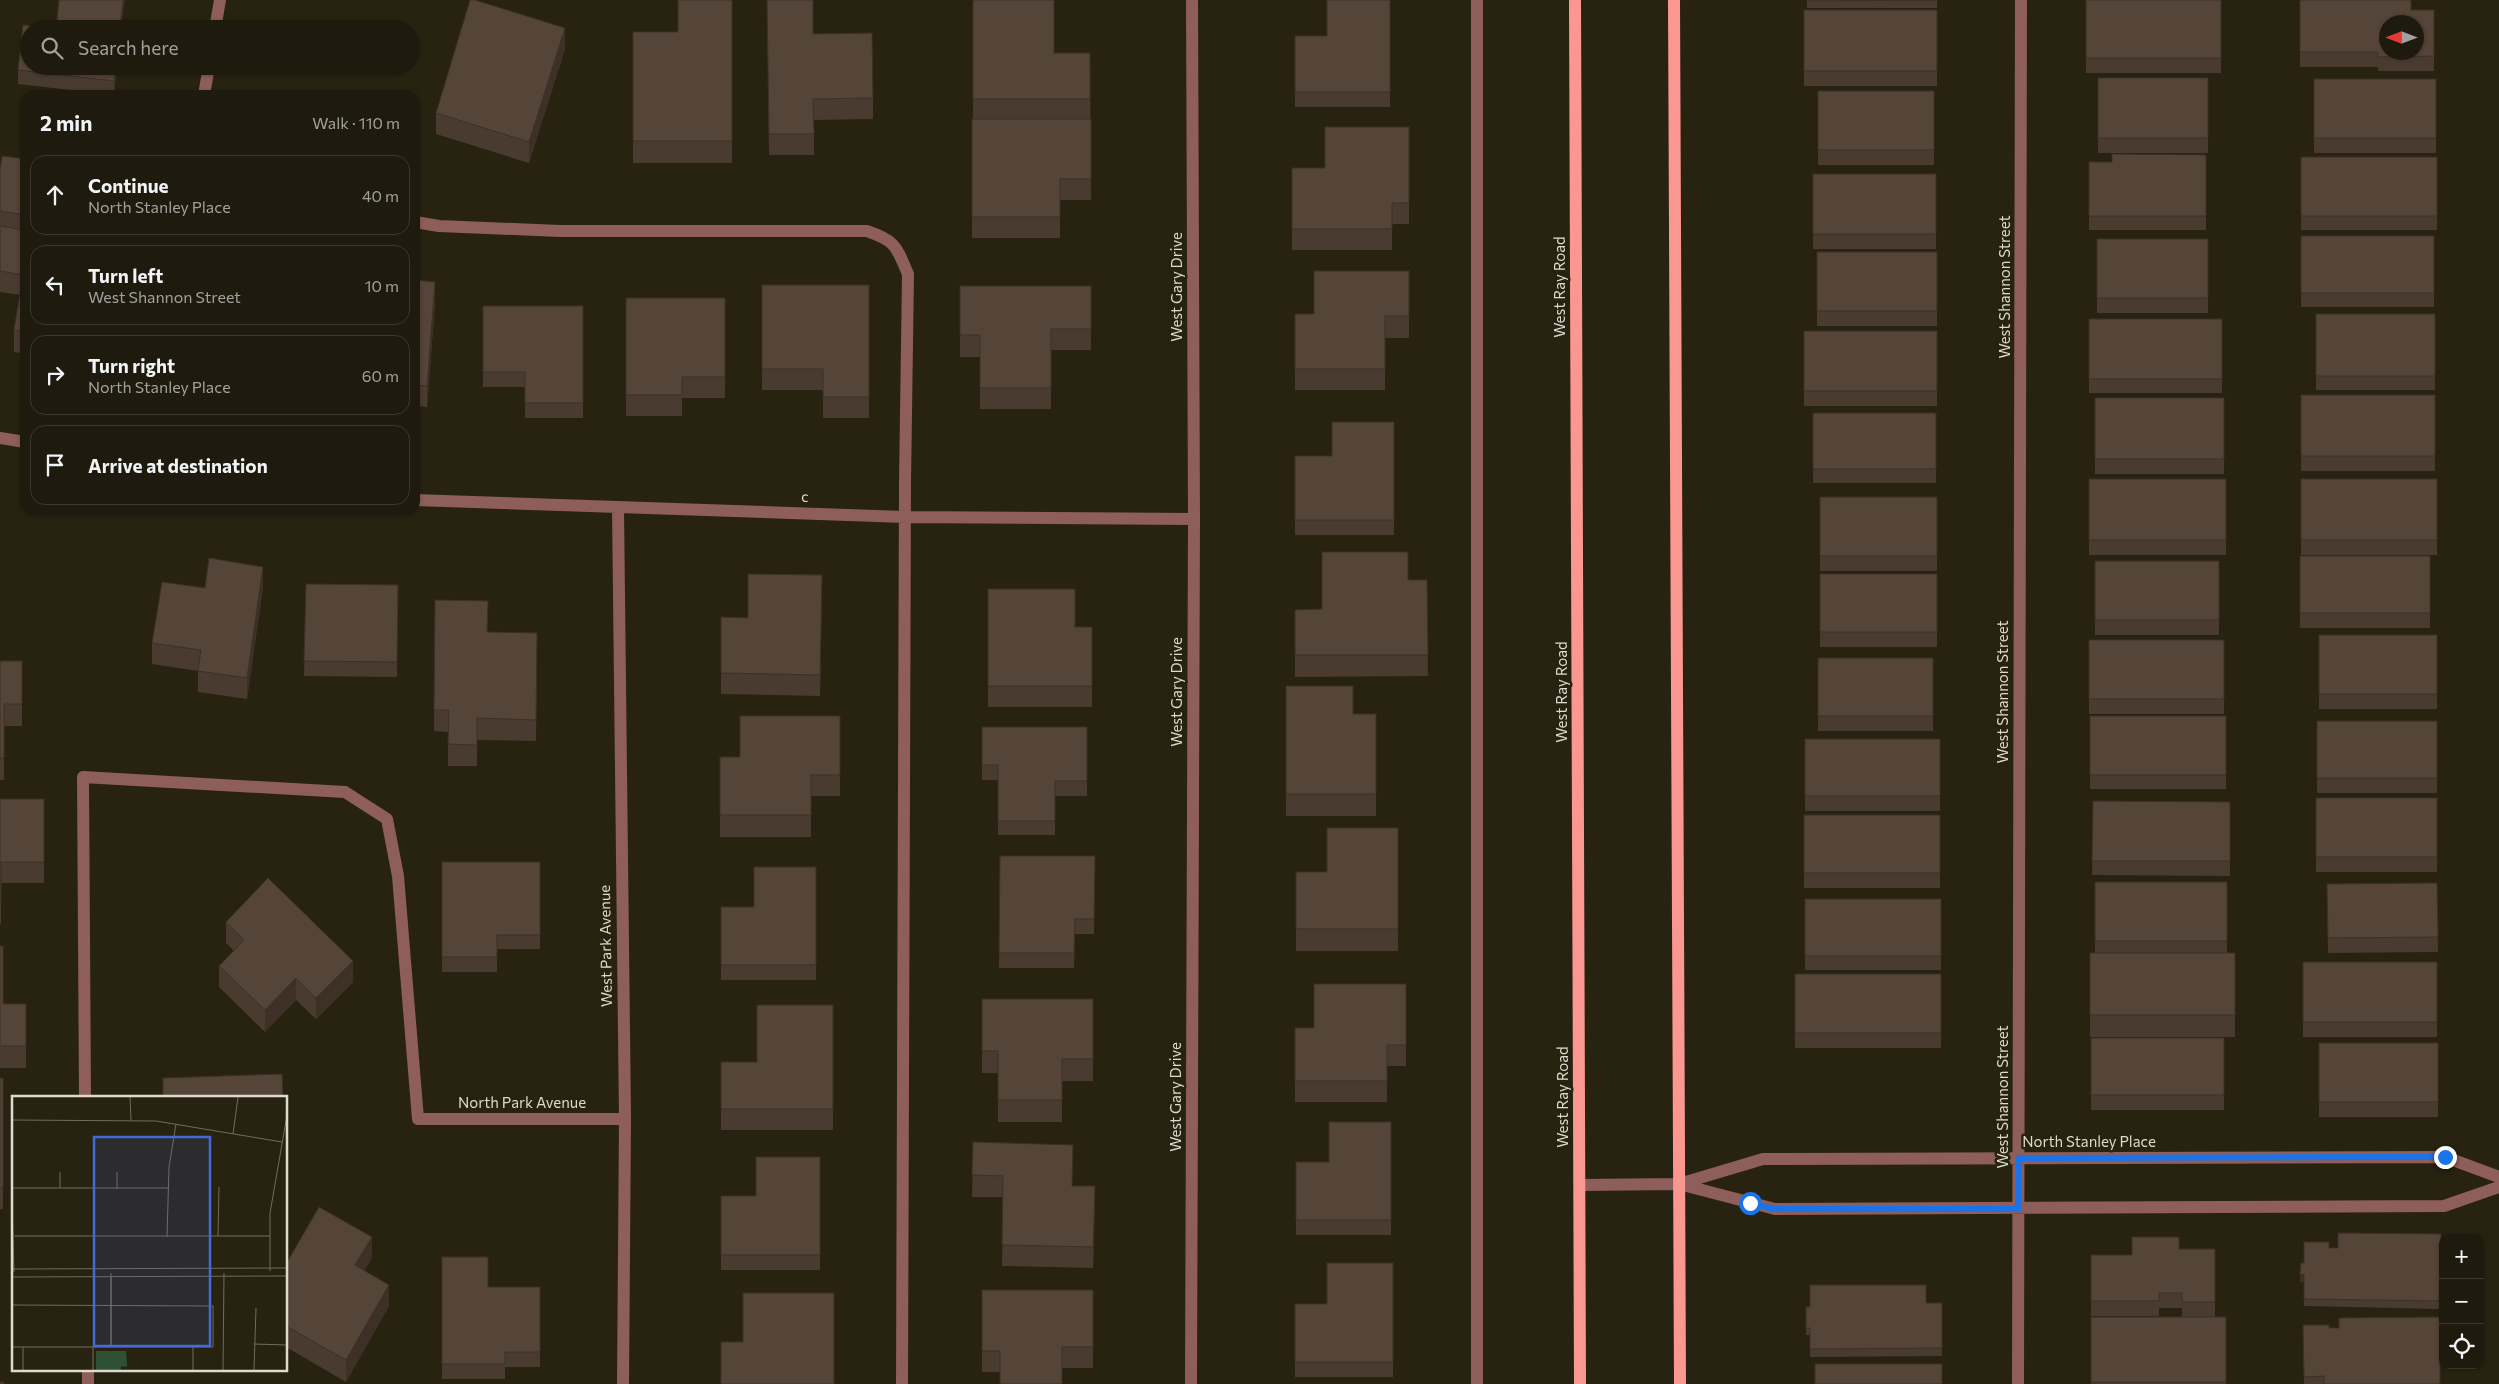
<!DOCTYPE html>
<html lang="en">
<head>
<meta charset="utf-8">
<style>
  :root { --surface:#1e1a0d; --page:#262316; --text:#f1f3f6; --muted:#a1a19d; --line:#3c382e }
  body { margin:0; font-family:Commissioner,sans-serif; background:var(--page); color:var(--text) }
  .controls { position:absolute; right:15px; bottom:15px; display:grid; overflow:hidden; border-radius:10px; box-shadow:0 1px 4px #0004 }
  .controls button { width:45px; height:45px; display:grid; place-items:center; padding:0; border:0; border-bottom:1px solid var(--line); background:var(--surface); color:var(--text); font:25px sans-serif }
  .compass { position:absolute; left:2379px; top:15px; width:45px; height:45px; border-radius:50%; background:var(--surface); box-shadow:0 1px 4px #0004; rotate:270deg }
  .stop { position:absolute; width:15px; height:15px; margin:-11px; border:4px solid #1a73e8; border-radius:50%; background:#fff }
  .stop.end { background:#1a73e8; border-color:#fff; box-shadow:0 1px 5px #0008 }
  .list { margin:0; padding:0; list-style:none }
  h2 { display:flex; justify-content:space-between; align-items:center; height:65px; margin:0; padding:0 20px; font-size:21px }
  h2 small { font-size:16px; font-weight:400; color:var(--muted) }
  .list li { display:grid; grid-template-columns:32px 1fr auto; gap:15px; align-items:center; box-sizing:border-box; height:80px; margin:0 10px 10px; padding:0 10px; border:1px solid var(--line); border-radius:15px }
  .list b { display:block; font-size:19px; white-space:nowrap }
  .list p { margin:0; font-size:16px; white-space:nowrap; color:var(--muted) }
  .list em { font-size:16px; font-style:normal; color:var(--muted) }
  .icon { flex:none; width:28px; height:28px; fill:none; stroke:currentColor; stroke-width:2; stroke-linecap:round; stroke-linejoin:round }
  .map { position:relative; flex:none; width:2499px; height:1384px; overflow:hidden }
  .search { position:absolute; background:var(--surface); box-shadow:0 1px 4px #0004; left:20px; top:20px; width:400px; height:55px; display:flex; align-items:center; gap:12px; box-sizing:border-box; padding:0 18px; border-radius:28px; color:var(--muted); font-size:19px }
  .panel { position:absolute; background:var(--surface); box-shadow:0 1px 4px #0004; left:20px; top:90px; width:400px; height:425px; border-radius:15px }
  .map>svg:first-child { display:block }
</style>
</head>
<body>
<div class="map">
<svg width="2499" height="1384" viewBox="0 0 2499 1384">
  <rect width="100%" height="100%" fill="#282211"/>
  <g fill="none" stroke-linecap="round" stroke-linejoin="round">
    <path stroke="#8e5e5a" stroke-width="12" d="M1477 0V1384
      M215 29 220 0
      M204 95 209 66
      M415 222 439 226 560 231H867C896 241 896 246 908 274L905 483 902 1384
      M0 438 25 442
      M415 500 905 517 1194 519
      M618 508 625 1119 623 1384
      M85 1098 83 777 345 792 387 819 398 876 418 1119H625
      M1679 1184 1763 1159 2445 1157 2499 1177
      M1580 1185 1679 1184 1775 1209 2444 1206 2499 1187
      M88 1370V1384
      M1191 1384 1194 519 1192 0
      M2018 1384 2021 0"/>
    <path stroke="#fb9791" stroke-width="12" d="M1575 0 1580 1384
      M1674 0 1680 1384"/>
  </g>
  <path fill="#493b30" d="M732 0V163H633V32H678Z
    M767 0 813 34 873 98V119L814 120V155H769Z
    M973 0 1054 53H1090L1091 200H1060V238H972V119H973Z
    M1390 0V107H1295V36H1327Z
    M1807 0H1937V8H1807Z
    M2086 0H2221V73H2086Z
    M2300 0 2411 10H2434V71H2378V67H2300Z
    M1804 10H1937V86H1804Z
    M565 49 529 163 436 134V113Z
    M117 66 114 95 18 84V70Z
    M2098 78H2208V153H2098Z
    M2314 79H2436V153H2314Z
    M1818 91H1934V165H1818Z
    M1409 127V224H1392V250H1292V168H1325Z
    M2206 155V230H2089V162H2112Z
    M2301 157H2437V230H2301Z
    M25 159V230L0 226V169Z
    M1813 174H1936V249H1813Z
    M0 226 25 230V354L14 352V330L20 295 0 292Z
    M2301 236H2434V307H2301Z
    M2097 239H2208V313H2097Z
    M1817 252H1937V326H1817Z
    M1409 271V338H1385V390H1295V314H1314Z
    M415 280 435 303 427 407 415 406Z
    M762 285H869V418H823V390H762Z
    M960 286H1091V350H1051V409H980V357H960Z
    M626 298H725V398H682V416H626Z
    M483 306H583V418H525V387H483Z
    M2316 314H2435V390H2316Z
    M2089 319H2222V393H2089Z
    M1804 331H1937V406H1804Z
    M2301 395H2435V471H2301Z
    M2095 398H2224V474H2095Z
    M1813 413H1936V483H1813Z
    M1394 422V535H1295V456H1332Z
    M2089 479H2226V555H2089Z
    M2301 479H2437V555H2301Z
    M1820 497H1937V571H1820Z
    M2300 556H2430V628H2300Z
    M2095 561H2219V635H2095Z
    M1820 574H1937V647H1820Z
    M1408 580H1427L1428 676 1295 677V610L1322 609Z
    M306 584 398 585 397 677 304 676Z
    M205 588H263L247 699 198 692V671L152 664V643Z
    M988 589 1075 627H1092V707H988Z
    M822 596 820 696 721 694V617L748 618Z
    M435 600 488 601 487 632 537 633 536 741 477 740V766H448V732L434 731Z
    M2319 635H2437V709H2319Z
    M2089 640H2224V714H2089Z
    M1818 658H1933V731H1818Z
    M0 661H22V726H4V780H0Z
    M1286 686 1353 714H1376V816H1286Z
    M840 716V796H811V837H720V757H740Z
    M2090 716H2226V789H2090Z
    M2317 721H2437V793H2317Z
    M982 727H1087V796H1055V835H998V780H982Z
    M1805 739H1940V811H1805Z
    M2316 798H2437V872H2316Z
    M0 799H44V883H1V924H0Z
    M2093 801 2230 802V876L2092 875Z
    M1804 815H1940V888H1804Z
    M1398 828V951H1296V872H1327Z
    M1000 856H1095L1094 934H1075L1074 968H999Z
    M442 862H540V949H497V972H442Z
    M816 867V980H721V907H754Z
    M2095 882H2227V953H2235V1037H2090V953H2095Z
    M2437 883 2438 952 2328 953 2327 884Z
    M1805 899H1941V970H1805Z
    M226 922 353 982 316 1019 296 1000 265 1032 219 987V966L234 951 226 943Z
    M0 946 3 1004H26V1068H0Z
    M2303 962H2437V1037H2303Z
    M1795 974H1941V1048H1795Z
    M1406 984V1066H1387V1102H1295V1028H1314Z
    M982 999H1093V1081H1062V1122H998V1073H982Z
    M833 1005V1130H721V1062H757Z
    M2091 1038H2224V1110H2091Z
    M2319 1043H2438V1117H2319Z
    M0 1078H3V1209H0Z
    M1391 1122V1235H1296V1162H1329Z
    M973 1142 1072 1186 1095 1208 1093 1268 1002 1266 1003 1197H972Z
    M820 1157V1270H721V1196H756Z
    M2441 1234 2439 1309 2304 1306V1281L2300 1282 2304 1263 2329 1248H2338Z
    M2179 1249H2215V1317H2182V1308H2159V1316H2091V1255H2132Z
    M442 1257 488 1287H540V1367H505V1379H442Z
    M372 1258 364 1271 389 1306 346 1382 286 1347V1264Z
    M1393 1263V1377H1295V1304H1327Z
    M982 1290H1093V1368H1062L1000 1372H982Z
    M1926 1303H1942V1356L1810 1357V1335H1806V1307Z
    M2091 1317H2226V1384H2091Z
    M2303 1325 2329 1328H2339L2324 1384H2304Z"/>
  <path fill="#3c3027" d="M123 0H125L121 29H120Z
    M565 28V49L529 163V142Z
    M115 66H117L114 95V81Z
    M435 282V303L427 407V386Z
    M263 567V588L247 699V678Z
    M822 575V596L820 696V675Z
    M353 961V982L316 1019V998Z
    M296 978V1000L265 1032V1010Z
    M1095 1186V1208L1093 1268V1247Z
    M372 1237V1258L355 1287V1265Z
    M2304 1274V1281L2300 1282V1275Z
    M389 1285V1306L346 1382V1360Z"/>
  <path fill="#554538" stroke="#3c3027" fill-rule="evenodd" d="M59 0H123L120 29H56Z
    M470 0H475L565 28 529 142 436 113Z
    M678 0H732V141H633V32H678Z
    M767 0H813V34L872 33 873 98 813 99 814 134H769Z
    M973 0H1054V53H1090V99H973Z
    M1327 0H1390V92H1295V36H1327Z
    M1807 0H1937L1807 1Z
    M2086 0H2221V58H2086Z
    M2300 0H2411V10H2434V56L2378 57V52H2300ZM2386 22H2416V52H2386Z
    M1804 10H1937V71H1804Z
    M23 25 53 29H29V66H115L114 81 18 70Z
    M2098 78H2208V138H2098Z
    M2314 79H2436V138H2314Z
    M1818 91H1934V150H1818Z
    M972 119H1091V179H1060V217H972Z
    M1325 127H1409V203H1392V229H1292V168H1325Z
    M2112 154 2206 155V216H2089V162H2112Z
    M2 156 25 159V215L0 211V169Z
    M2301 157H2437V216H2301Z
    M1813 174H1936V234H1813Z
    M0 226 25 230V332L14 330 23 275 0 271Z
    M2301 236H2434V293H2301Z
    M2097 239H2208V298H2097Z
    M1817 252H1937V311H1817Z
    M1314 271H1409V316H1385V369H1295V314H1314Z
    M415 280 435 282 427 386 415 385Z
    M762 285H869V397H823V369H762Z
    M960 286H1091V329H1051V388H980V335H960Z
    M626 298H725V377H682V395H626Z
    M483 306H583V403H525V372H483Z
    M2316 314H2435V376H2316Z
    M2089 319H2222V379H2089Z
    M1804 331H1937V391H1804Z
    M2301 395H2435V456H2301Z
    M2095 398H2224V459H2095Z
    M1813 413H1936V469H1813Z
    M1332 422H1394V520H1295V456H1332Z
    M2089 479H2226V540H2089Z
    M2301 479H2437V540H2301Z
    M1820 497H1937V556H1820Z
    M1322 552H1408V580H1427L1428 655H1295V610L1322 609Z
    M2300 556H2430V613H2300Z
    M209 558 263 567 247 678 198 671 201 650 152 643 162 582 205 588Z
    M2095 561H2219V620H2095Z
    M748 574 822 575 820 675 721 673V617L748 618Z
    M1820 574H1937V632H1820Z
    M306 584 398 585 397 662 304 661Z
    M988 589H1075V627H1092V686H988Z
    M435 600 488 601 487 632 537 633 536 720 477 718V745L448 744 449 710H434Z
    M2319 635H2437V694H2319Z
    M2089 640H2224V699H2089Z
    M1818 658H1933V716H1818Z
    M0 661H22V704H4V758H0Z
    M1286 686H1353V714H1376V794H1286Z
    M740 716H840V775H811V815H720V757H740Z
    M2090 716H2226V775H2090Z
    M2317 721H2437V778H2317Z
    M982 727H1087V781H1055V821H998V765H982Z
    M1805 739H1940V796H1805Z
    M2316 798H2437V857H2316Z
    M0 799H44V862H1V903H0Z
    M2093 801 2230 802V861H2092Z
    M1804 815H1940V873H1804Z
    M1327 828H1398V929H1296V872H1327Z
    M1000 856H1095L1094 919H1075L1074 953H999Z
    M442 862H540V935H497V957H442Z
    M754 867H816V965H721V907H754Z
    M268 878 353 961 316 998 296 978 265 1010 219 966 244 940 226 922Z
    M2095 882H2227V941H2095Z
    M2437 883 2438 937 2328 938 2327 884Z
    M1805 899H1941V956H1805Z
    M0 946H3V1004H26V1046H0Z
    M2090 953H2235V1015H2090Z
    M2303 962H2437V1022H2303Z
    M1795 974H1941V1033H1795Z
    M1314 984H1406V1045H1387V1081H1295V1028H1314Z
    M982 999H1093V1059H1062V1100H998V1051H982Z
    M757 1005H833V1109H721V1062H757Z
    M2091 1038H2224V1095H2091Z
    M2319 1043H2438V1102H2319Z
    M282 1074 283 1098H163V1078Z
    M0 1078H3V1188H0Z
    M1329 1122H1391V1220H1296V1162H1329Z
    M973 1142 1073 1145 1072 1186H1095L1093 1247 1002 1245 1003 1176 972 1175Z
    M756 1157H820V1255H721V1196H756Z
    M319 1207 372 1237 355 1265 389 1285 346 1360 286 1326V1264Z
    M2338 1233 2441 1234 2439 1301 2304 1299V1274L2300 1275 2301 1263H2304V1242H2329V1248H2338Z
    M2132 1237H2179V1249H2215V1302H2182V1293H2159V1301H2091V1255H2132Z
    M442 1257H488V1287H540V1352H505V1364H442Z
    M1327 1263H1393V1362H1295V1304H1327Z
    M1810 1285H1926V1303H1942V1348L1810 1349V1328H1806V1307H1810Z
    M982 1290H1093V1347H1062V1384H1000V1351H982Z
    M743 1293H834V1384H721V1342H743Z
    M2091 1317H2226V1382H2091Z
    M2440 1317V1384H2324V1376L2304 1377 2303 1325H2329V1328H2339V1318Z
    M1815 1364H1942V1384H1815Z
    M0 1382H4V1384H0Z"/>
  <g fill="none" stroke-linecap="round" stroke-linejoin="round">
    <path stroke="#1a73e8" stroke-width="6" d="M1750 1203 1774 1209H2018L2019 1158 2445 1157"/>
  </g>
  <g text-anchor="middle" stroke-width="5" stroke-linejoin="round" paint-order="stroke">
    <g font-size="15" fill="#dedacf" stroke="#282211">
      <text transform="translate(1177 287) rotate(-90)" y="5">West Gary Drive</text>
      <text transform="translate(1560 287) rotate(-90)" y="5">West Ray Road</text>
      <text transform="translate(2005 287) rotate(-90)" y="5">West Shannon Street</text>
      <text transform="translate(805 497) rotate(2)" y="5">c</text>
      <text transform="translate(1177 692) rotate(-90)" y="5">West Gary Drive</text>
      <text transform="translate(1562 692) rotate(-90)" y="5">West Ray Road</text>
      <text transform="translate(2003 692) rotate(-90)" y="5">West Shannon Street</text>
      <text transform="translate(606 946) rotate(-91)" y="5">West Park Avenue</text>
      <text transform="translate(1176 1097) rotate(-90)" y="5">West Gary Drive</text>
      <text transform="translate(1563 1097) rotate(-90)" y="5">West Ray Road</text>
      <text transform="translate(2003 1097) rotate(-90)" y="5">West Shannon Street</text>
      <text x="522" y="1108">North Park Avenue</text>
      <text x="2089" y="1147">North Stanley Place</text>
    </g>
  </g>
  <g transform="translate(12 1096)">
    <rect width="275" height="275" fill="#282211"/>
    <path d="M84 255H114L115 271 109 270V274H84Z" fill="#2f5034"/>
    <path fill="none" stroke="#716c5d" stroke-width="1" d="M118 1 119 24M0 24 144 25 270 46M221 38 226 1M48 76V92M0 92H156M105 93V76M0 108 2 176M2 140H258M206 140 207 91M155 141 157 71 164 28M0 173 275 172M258 175V117L275 19M99 177V251M0 181 275 180M99 181V251M0 209 201 210V251H0M242 248 275 249M181 251V274M11 274V251M81 274V251M211 274 212 177M242 274 244 212"/>
    <path fill="#446ad6" fill-opacity="0.15" stroke="#446ad6" stroke-width="2.5" d="M82 41H198V250H82Z"/>
    <rect width="275" height="275" fill="none" stroke="#dedacf" stroke-width="2.5"/>
  </g>
</svg>
<div class="controls">
<button>+</button>
<button>−</button>
<button><svg class="icon" aria-label="locate" viewBox="0 0 24 24"><circle cx="12" cy="12" r="6"/><path d="M12 2v4M12 18v4M2 12h4M18 12h4"/></svg></button>
</div>
<svg class="compass" viewBox="-18 -18 36 36"><path d="M0-13l5 13h-10z" fill="#e53935"/><path d="M0 13l5-13h-10z" fill="#a1a19d"/></svg>
<div class="stop" style="left:1750px;top:1203px"></div>
<div class="stop end" style="left:2445px;top:1157px"></div>
<div class="search"><svg class="icon" aria-label="search" viewBox="0 0 24 24"><circle cx="10" cy="10" r="6"/><path d="M15 15l6 6"/></svg>Search here</div>
<section class="panel">
<h2>2 min<small>Walk · 110 m</small></h2>
<ul class="list">
<li><svg class="icon" aria-label="ahead" viewBox="0 0 24 24"><path d="M12 20V5M6 11l6-6 6 6"/></svg><div><b>Continue</b><p>North Stanley Place</p></div><em>40 m</em></li>
<li><svg class="icon" aria-label="left" viewBox="0 0 24 24"><path d="M17 20v-9H6M10 6l-5 5 5 5"/></svg><div><b>Turn left</b><p>West Shannon Street</p></div><em>10 m</em></li>
<li><svg class="icon" aria-label="right" viewBox="0 0 24 24"><path d="M7 20v-9h11M14 6l5 5-5 5"/></svg><div><b>Turn right</b><p>North Stanley Place</p></div><em>60 m</em></li>
<li><svg class="icon" aria-label="arrive" viewBox="0 0 24 24"><path d="M6 21V4h12l-3 4 3 4H6"/></svg><div><b>Arrive at destination</b></div></li>
</ul>
</section>
</div>
</body>
</html>
